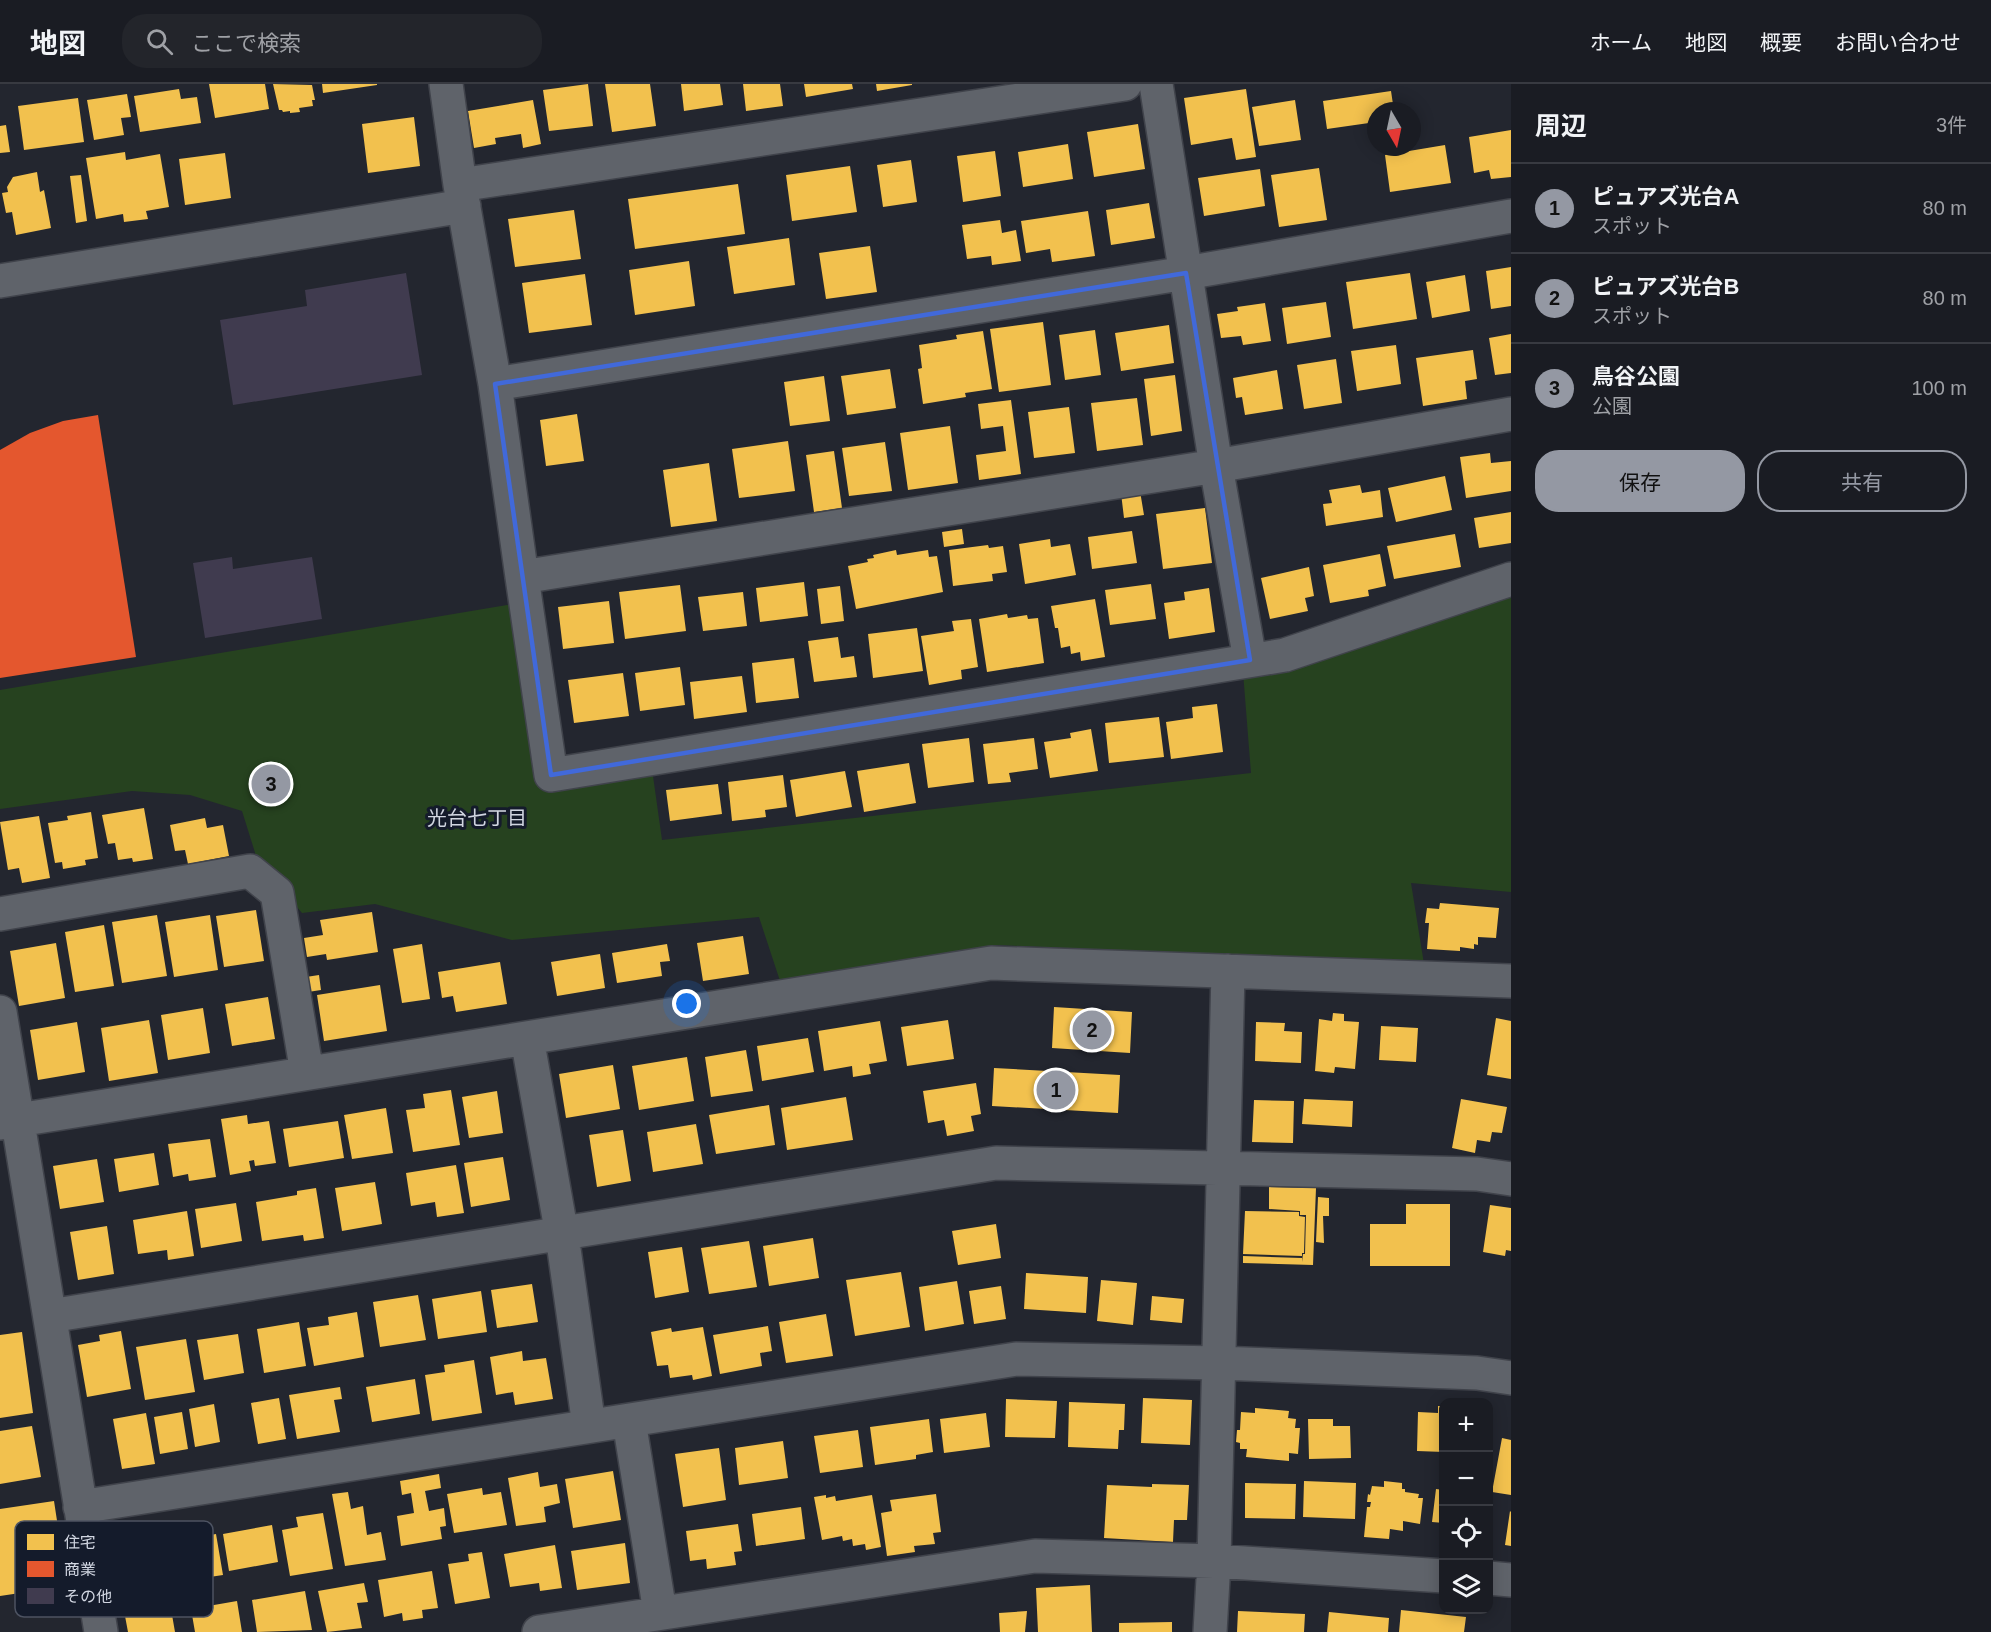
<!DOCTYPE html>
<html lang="ja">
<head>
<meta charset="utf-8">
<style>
  :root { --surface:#1a1c23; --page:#23252b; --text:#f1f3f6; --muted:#9fa1a6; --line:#383a41; --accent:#9498a3 }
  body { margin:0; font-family:Arial,"Noto Sans JP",sans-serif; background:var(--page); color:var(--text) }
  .controls { position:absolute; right:18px; bottom:18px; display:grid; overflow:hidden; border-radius:12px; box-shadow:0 3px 15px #0003 }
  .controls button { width:54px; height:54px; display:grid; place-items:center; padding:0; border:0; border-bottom:2px solid var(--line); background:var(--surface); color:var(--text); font:30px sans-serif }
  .compass { position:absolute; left:1367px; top:18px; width:54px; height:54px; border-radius:50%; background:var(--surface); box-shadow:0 3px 15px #0003; rotate:171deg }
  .you { position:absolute; left:687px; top:920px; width:21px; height:21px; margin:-15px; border:4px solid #fff; border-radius:50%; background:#1a73e8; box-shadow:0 0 0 9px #1a73e833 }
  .badge { display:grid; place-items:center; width:39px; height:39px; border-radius:50%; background:var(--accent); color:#111; font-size:20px; font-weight:700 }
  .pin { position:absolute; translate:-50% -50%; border:3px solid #fff; box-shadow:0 2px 6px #0006 }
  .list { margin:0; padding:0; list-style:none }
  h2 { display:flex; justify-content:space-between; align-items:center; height:78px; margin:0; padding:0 24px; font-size:26px }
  h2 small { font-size:20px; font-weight:400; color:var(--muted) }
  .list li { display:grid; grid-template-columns:39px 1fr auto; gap:18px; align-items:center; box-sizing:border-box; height:90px; padding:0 24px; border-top:2px solid var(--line) }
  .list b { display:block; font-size:22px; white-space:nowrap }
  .list p { margin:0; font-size:20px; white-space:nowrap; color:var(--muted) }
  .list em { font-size:20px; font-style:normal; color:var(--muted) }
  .actions { display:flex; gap:12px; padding:18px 24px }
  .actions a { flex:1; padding:14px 0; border:2px solid var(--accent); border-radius:24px; text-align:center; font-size:21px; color:var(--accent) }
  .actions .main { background:var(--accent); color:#111 }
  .icon { flex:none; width:33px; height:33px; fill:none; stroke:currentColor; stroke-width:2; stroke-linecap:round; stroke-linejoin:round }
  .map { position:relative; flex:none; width:1511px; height:1548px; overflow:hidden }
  header { display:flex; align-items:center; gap:36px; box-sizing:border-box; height:84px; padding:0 30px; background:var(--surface); border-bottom:2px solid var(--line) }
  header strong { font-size:28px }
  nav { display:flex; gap:33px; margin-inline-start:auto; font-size:21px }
  .search { width:420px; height:54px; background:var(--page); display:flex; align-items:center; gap:15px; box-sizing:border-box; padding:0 21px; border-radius:24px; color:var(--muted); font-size:22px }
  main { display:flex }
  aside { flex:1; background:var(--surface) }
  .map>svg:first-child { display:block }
</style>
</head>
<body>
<header>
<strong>地図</strong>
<div class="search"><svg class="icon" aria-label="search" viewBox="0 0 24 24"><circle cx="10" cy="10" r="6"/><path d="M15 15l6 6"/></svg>ここで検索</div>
<nav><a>ホーム</a><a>地図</a><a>概要</a><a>お問い合わせ</a></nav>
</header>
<main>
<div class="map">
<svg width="1511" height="1548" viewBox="0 0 1511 1548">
  <rect width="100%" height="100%" fill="#23262f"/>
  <path fill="#26421f" d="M1511 506V808L1411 799 1424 880 998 861 781 900 759 833 512 856 375 820 302 829 257 775 242 727 190 711 132 707 0 725V606L513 520 543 707 653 692 662 756 1251 689 1243 588Z"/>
  <path fill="#f2c14e" d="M209 0H265L269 25 215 34Z
    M273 0 312 1 315 16H312L313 22 299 24 300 28 290 29V27L283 28 282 26H279Z
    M322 0H377V1L323 9Z
    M588 0 593 42 549 47 543 6Z
    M605 0H650L656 42 612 48Z
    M681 0H720L723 21 684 27Z
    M743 0H780L783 22 746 27Z
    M804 0H852L853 5 806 13Z
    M876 0H912V1L877 7Z
    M179 5 181 15 197 13 201 39 140 48 134 12Z
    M1246 5 1256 73 1236 76 1232 54 1191 61 1184 14Z
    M1391 7 1394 27H1376V38L1327 45 1323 17Z
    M127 10 131 33 121 34 124 51 94 56 87 16Z
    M78 14 84 58 24 66 18 22Z
    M533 16 541 60 523 64 521 50 495 54 496 60 474 64 468 27Z
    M1295 16 1301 56 1259 62 1252 23Z
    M414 33 420 82 368 89 362 40Z
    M1138 40 1145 85 1094 93 1087 48Z
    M6 41 10 68 0 69V42Z
    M1511 46V93L1491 95 1489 86 1474 89 1469 53Z
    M1068 60 1073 95 1023 103 1018 68Z
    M1445 61 1451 99 1390 108 1385 71Z
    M995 67 1001 112 963 118 957 72Z
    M125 68 126 76 160 70 169 123 146 127 148 135 124 138 123 130 96 135 86 74Z
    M225 69 231 114 185 121 179 75Z
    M911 76 917 118 883 123 877 81Z
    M850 82 857 128 792 137 786 91Z
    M1319 84 1327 136 1279 143 1271 91Z
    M1260 85 1265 122 1204 132 1198 94Z
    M37 88 40 108 44 106 51 144 16 151 12 128 6 129 2 109 8 108 7 103 13 93Z
    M81 91 87 137 76 139 70 92Z
    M738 100 745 150 635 165 628 115Z
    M1149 119 1155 154 1111 161 1106 126Z
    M574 126 581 175 515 183 508 135Z
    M1088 127 1095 172 1052 178 1050 165 1026 169 1021 137Z
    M1000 136 1002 149 1016 146 1021 177 992 181 991 172 967 175 962 141Z
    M789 154 795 201 734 210 727 163Z
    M870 162 877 208 826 215 819 169Z
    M689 177 695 222 635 231 629 186Z
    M1511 183V222L1491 225 1486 187Z
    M1410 189 1417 235 1353 245 1346 198Z
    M585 190 592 241 529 249 522 199Z
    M1465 191 1470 227 1432 234 1426 198Z
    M1326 218 1331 253 1287 260 1282 224Z
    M1265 219 1271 257 1243 261 1241 252 1221 254 1217 230 1238 227 1237 223Z
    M1043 238 1051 301 999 308 990 245Z
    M1169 241 1174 279 1121 287 1115 249Z
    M1095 246 1101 291 1065 296 1059 251Z
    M983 247 992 305 965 309 966 313 923 320 918 285 922 284 919 261 957 255 956 251Z
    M1511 250V289L1495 291 1489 254Z
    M1396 261 1401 300 1357 307 1351 267Z
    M1473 266 1477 295 1465 297 1467 315 1423 322 1416 274Z
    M1336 275 1342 319 1304 325 1297 281Z
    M890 285 896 324 847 331 841 292Z
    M1277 286 1283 325 1245 331 1242 313 1236 314 1233 294Z
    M1175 291 1182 347 1151 352 1144 295Z
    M824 292 830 337 790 342 784 298Z
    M1137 314 1143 361 1097 367 1091 319Z
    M1011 316 1021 390 979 396 976 371 1006 367 1003 342 981 345 978 320Z
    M1069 323 1075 369 1034 374 1028 328Z
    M577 330 584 377 546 382 540 336Z
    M950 342 958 399 908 406 900 349Z
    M788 357 795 407 739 414 732 365Z
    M885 358 892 407 849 412 842 364Z
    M834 367 842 424 814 428 806 371Z
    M1490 369 1491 379 1511 377V407L1466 414 1460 373Z
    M709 379 717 437 671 443 663 386Z
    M1445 392 1452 426 1396 438 1388 404Z
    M1360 401 1362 409 1380 406 1383 433 1326 442 1323 420 1332 419 1329 406Z
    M1140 407 1144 431 1124 434 1121 409Z
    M1205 424 1212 479 1163 485 1156 430Z
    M1511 428V459L1479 464 1474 434Z
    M962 445 964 460 944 463 942 448Z
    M1132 447 1137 479 1092 485 1088 453Z
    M1455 450 1461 483 1394 495 1387 462Z
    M1050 455 1051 463 1070 460 1076 491 1025 500 1019 460Z
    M988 461 989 464 1003 462 1007 488 992 490 993 497 953 502 949 466Z
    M896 466 897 471 928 466 929 473 937 472 943 508 856 525 848 482 868 478 867 475 874 474 873 471Z
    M1380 470 1386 502 1368 506 1369 512 1330 519 1323 481Z
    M1309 483 1314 512 1305 514 1308 527 1270 535 1261 494Z
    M804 498 808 532 760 538 756 504Z
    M1151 500 1156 535 1110 541 1105 506Z
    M680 501 686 547 625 555 619 508Z
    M840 502 844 537 821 540 817 505Z
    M1209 504 1215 548 1169 555 1164 519 1185 516 1184 508Z
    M743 508 747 542 703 547 698 513Z
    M1095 515 1105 573 1081 577 1080 568 1071 570 1070 562 1061 564 1058 544H1055L1051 522Z
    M609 517 614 559 563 565 558 523Z
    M1007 530 1008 534 1027 531 1028 535 1038 534 1044 579 987 588 979 535Z
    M971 535 978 583 961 586 962 595 929 601 921 552 954 547 952 537Z
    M917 544 923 587 873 594 868 550Z
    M838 553 841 574 854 572 857 593 814 598 808 557Z
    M794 574 799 614 756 619 752 579Z
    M680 583 685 621 640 627 635 589Z
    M623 589 629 632 574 639 568 596Z
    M742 592 747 628 694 635 690 598Z
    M1217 620 1223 668 1171 675 1166 638 1193 634 1192 623Z
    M1159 633 1164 673 1109 679 1105 639Z
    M1091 645 1098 687 1050 694 1044 658 1071 654 1070 649Z
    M969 654 974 698 928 704 922 660Z
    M1034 654 1038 685 1009 689 1011 698 988 700 983 660Z
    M909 679 916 719 864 728 857 687Z
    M845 687 852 723 796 733 790 696Z
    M783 691 787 723 765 726 766 733 732 737 728 698Z
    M718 700 722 730 670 737 666 706Z
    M144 724 153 775 133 778 132 774 118 776 115 759 108 760 102 731Z
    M91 728 98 774 85 776 86 781 63 785 62 778 55 779 48 739 68 736 67 732Z
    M39 732 50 794 22 799 19 784 8 786 0 738Z
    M205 734 207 744 223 741 229 772 188 780 185 766 175 767 170 741Z
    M1440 819 1499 824 1496 854 1478 853V861L1474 860V865L1460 863V867L1427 865 1429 839H1425L1427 824 1439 825Z
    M256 826 264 877 224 883 216 832Z
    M372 828 378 868 327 876 326 870 307 873 304 854 323 851 320 836Z
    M157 831 167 892 122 899 112 838Z
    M210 831 218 886 174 893 165 838Z
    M104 841 114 902 75 908 65 848Z
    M743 852 749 890 703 897 697 859Z
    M56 859 65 914 19 922 10 867Z
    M422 860 430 915 402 919 393 865Z
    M667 860 670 877 660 878 662 892 617 899 612 869Z
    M600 870 605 904 557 912 551 878Z
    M500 878 507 920 456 928 453 912 442 914 438 888Z
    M319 891 321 906 308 908 306 893Z
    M380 901 387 947 324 957 317 911Z
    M268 913 275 955 232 962 225 920Z
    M1054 923 1132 928 1130 969 1052 964Z
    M203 924 210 969 168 976 161 931Z
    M1333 929 1344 930V937L1359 938 1355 985 1335 983 1334 989 1315 987 1319 935 1332 937Z
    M1496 934 1511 937V995L1487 991Z
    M149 936 158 989 109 997 101 944Z
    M948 936 954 975 907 982 901 943Z
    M880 937 887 977 869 980 871 990 853 993 852 982 824 987 818 947Z
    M77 938 85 988 38 996 30 946Z
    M1256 938 1285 939 1284 947 1302 948 1301 979 1255 977Z
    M1381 942 1418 944 1416 978 1379 976Z
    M808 954 814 988 762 997 757 962Z
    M746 966 753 1007 711 1013 705 973Z
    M687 973 694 1017 639 1026 632 982Z
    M613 981 620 1025 566 1034 559 990Z
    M994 984 1120 991 1118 1029 992 1022Z
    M976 999 981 1030 971 1032 974 1047 947 1052 944 1036 928 1039 923 1007Z
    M451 1006 460 1061 413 1068 406 1026 425 1024 423 1010Z
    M497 1007 503 1049 469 1054 462 1013Z
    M846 1013 853 1056 787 1066 781 1024Z
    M1304 1015 1353 1017 1352 1043 1302 1040Z
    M1461 1015 1507 1023 1502 1049 1492 1048 1490 1058 1477 1056 1475 1069 1452 1064Z
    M1254 1016 1294 1017 1293 1059 1252 1058Z
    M769 1021 775 1061 716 1070 709 1031Z
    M386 1024 393 1069 352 1075 344 1031Z
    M247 1031 248 1040 269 1037 276 1079 255 1082 254 1076 249 1077 251 1087 230 1091 221 1035Z
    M338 1037 344 1074 289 1083 283 1045Z
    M696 1040 703 1080 653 1088 647 1048Z
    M623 1046 631 1097 597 1103 589 1051Z
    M210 1055 216 1093 189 1097 188 1090 173 1093 168 1060Z
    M154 1069 159 1101 119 1108 114 1075Z
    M503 1073 510 1116 471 1123 464 1079Z
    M97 1075 104 1118 60 1125 53 1082Z
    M456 1081 464 1129 437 1133 435 1118 411 1122 406 1089Z
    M375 1098 382 1140 342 1147 335 1104Z
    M1269 1103 1316 1104 1313 1181 1243 1179V1172L1302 1174V1178L1303 1170H1305L1306 1131H1300V1127L1269 1125Z
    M316 1104 324 1154 304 1157 303 1151 262 1157 256 1118 297 1111V1107Z
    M1318 1113 1329 1114V1132H1323L1324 1159 1316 1158Z
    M236 1119 242 1157 201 1164 195 1125Z
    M1406 1120H1450V1182H1370V1140H1406Z
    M1490 1121 1511 1124V1167L1506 1166 1505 1172 1483 1168Z
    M187 1127 194 1172 168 1176 167 1166 138 1170 133 1136Z
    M1245 1127 1299 1128V1132L1305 1133 1304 1169H1302V1172L1243 1170Z
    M996 1140 1001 1174 958 1181 952 1147Z
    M107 1142 114 1190 78 1196 70 1148Z
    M813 1154 819 1194 769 1202 763 1162Z
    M749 1157 757 1203 709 1210 701 1164Z
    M682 1163 689 1208 655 1214 648 1168Z
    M901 1188 910 1243 855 1252 846 1196Z
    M1026 1189 1088 1193 1086 1229 1024 1225Z
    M1101 1196 1137 1199 1133 1241 1097 1237Z
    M957 1197 964 1240 925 1247 919 1203Z
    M532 1200 538 1238 497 1244 491 1206Z
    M1001 1202 1006 1235 974 1240 969 1207Z
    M481 1207 487 1248 438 1255 432 1215Z
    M418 1211 426 1256 380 1263 373 1218Z
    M1152 1212 1184 1215 1182 1239 1150 1236Z
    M357 1228 364 1273 314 1282 307 1244 329 1241 328 1233Z
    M826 1230 833 1272 786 1279 779 1238Z
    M299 1238 306 1282 264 1289 257 1245Z
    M768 1242 772 1267 760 1269 762 1282 720 1290 713 1251Z
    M703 1243 712 1292 693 1296 692 1291 670 1294 668 1281 657 1282 651 1248 671 1244 672 1248Z
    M121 1247 131 1305 87 1313 78 1261 100 1257 99 1251Z
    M22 1248 33 1329 0 1334V1251Z
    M238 1250 244 1289 204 1296 197 1256Z
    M186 1255 195 1308 145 1316 136 1263Z
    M522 1267 523 1277 546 1274 553 1315 515 1321 513 1308 496 1311 490 1273Z
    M474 1276 482 1329 432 1337 425 1291 445 1288 444 1281Z
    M415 1295 420 1330 372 1338 366 1303Z
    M340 1303 342 1315 334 1316 340 1348 297 1355 289 1311Z
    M279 1314 286 1355 258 1360 251 1319Z
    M1143 1314 1192 1316 1190 1361 1141 1359Z
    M1006 1315 1057 1317 1055 1354 1005 1353Z
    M1069 1318 1125 1320 1124 1346H1119L1118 1365 1068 1363Z
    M214 1320 220 1358 195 1363 189 1325Z
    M1438 1322H1444V1368L1417 1367 1418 1328 1438 1329Z
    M1255 1324 1289 1327 1288 1334 1296 1335 1295 1344H1300L1298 1370 1289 1369V1377L1246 1373 1247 1365H1240V1359L1236 1358 1237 1346H1240L1241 1328 1255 1329Z
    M182 1328 188 1365 160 1370 154 1333Z
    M146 1329 155 1380 122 1385 113 1335Z
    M986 1329 990 1363 944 1369 940 1335Z
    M929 1335 933 1368 916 1371V1375L875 1381 870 1343Z
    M1308 1335H1333V1342H1350L1351 1374 1309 1375Z
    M32 1342 41 1393 0 1400V1347Z
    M858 1346 863 1383 820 1389 814 1352Z
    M1502 1354 1511 1356V1411L1492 1408Z
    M783 1357 788 1394 739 1401 735 1364Z
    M719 1364 726 1416 683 1423 675 1370Z
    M613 1387 621 1436 573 1444 565 1395Z
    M538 1388 540 1403 557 1400 560 1419 544 1423 546 1438 516 1442 508 1394Z
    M439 1390 441 1404 425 1407 429 1427 444 1424 446 1442 440 1443 442 1455 401 1462 397 1432 414 1429 411 1409 402 1411 400 1397Z
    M1304 1397 1356 1399 1355 1435 1303 1433Z
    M1384 1397 1402 1399V1405H1405V1408L1419 1410 1418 1414H1423L1420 1440 1403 1437V1447L1390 1445 1389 1455 1364 1453 1367 1423H1370L1371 1418H1367L1368 1410 1370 1411 1372 1402 1384 1403Z
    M1245 1399 1296 1400 1295 1435 1245 1434Z
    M1152 1400 1189 1401 1187 1436H1174L1173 1458 1104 1454 1107 1401 1152 1403Z
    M482 1404 483 1411 501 1408 507 1441 454 1449 447 1410Z
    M1436 1405 1444 1406V1439L1432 1438Z
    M348 1408 351 1425 363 1422 367 1451 381 1448 386 1476 345 1482 332 1410Z
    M936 1410 941 1448 933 1449 935 1460 914 1462 915 1468 887 1472 881 1429 892 1427 890 1416Z
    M826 1411V1414L835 1412 836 1417 872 1411 881 1463 866 1466 865 1460 853 1462 852 1455 843 1457 842 1452 822 1456 814 1413Z
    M54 1417 67 1502 0 1512V1425Z
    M801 1423 805 1455 756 1462 752 1430Z
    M1510 1427 1511 1428V1462L1505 1461Z
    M323 1429 333 1485 290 1492 282 1446 298 1443 296 1433Z
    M738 1440 742 1467 734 1468 736 1481 707 1485 706 1475 690 1477 686 1447Z
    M272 1441 278 1478 229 1487 223 1450Z
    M216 1450 223 1491 183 1497 176 1457Z
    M625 1459 630 1499 577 1506 571 1467Z
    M555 1461 562 1504 540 1507 539 1499 510 1503 504 1470Z
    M482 1468 490 1514 455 1520 448 1480 469 1477 468 1470Z
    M432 1487 438 1524 422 1526 423 1534 403 1537 402 1529 384 1533 378 1496Z
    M364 1499 368 1518 357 1519 362 1544 327 1548 318 1507Z
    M1090 1501 1092 1548H1038L1036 1504Z
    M305 1507 312 1546 257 1548 252 1516Z
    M237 1517 242 1548H195L191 1525Z
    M171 1525 175 1548H128L125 1532Z
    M1401 1526 1466 1533 1464 1548H1399Z
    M1027 1527 1025 1548H1000L999 1529Z
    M1238 1527 1305 1530 1304 1548H1237Z
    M1329 1528 1389 1534 1388 1548H1327Z
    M1172 1538V1548H1119V1539Z"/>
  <path fill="#e4572e" d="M98 331 136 573 0 594V366L30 349 63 337Z"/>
  <path fill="#403b4f" d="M406 189 422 291 233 321 220 236 307 222 305 206Z
    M232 473 233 485 312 473 322 535 205 554 193 479Z"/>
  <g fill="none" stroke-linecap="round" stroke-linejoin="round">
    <defs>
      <path id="street" d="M446 0 460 101 495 300 522 493 551 691 1285 571 1511 495
        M1156 0 1216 382 1250 576
        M460 101 1125 0
        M0 197 464 122
        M495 300 1186 189 1511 132
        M522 493 1216 382 1511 330
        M0 830 250 787 277 809 307 989
        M0 928 101 1548
        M527 954 562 1151 589 1342
        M0 1039 991 879 1511 897
        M50 1232 996 1079 1477 1090 1511 1095
        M629 1337 660 1528
        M80 1423 1016 1275 1218 1279 1477 1289 1511 1294
        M1488 1494 1511 1496
        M539 1548 1035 1472 1214 1477 1444 1492
        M1210 1548 1214 1477 1228 887"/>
    </defs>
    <use href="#street" stroke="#40434b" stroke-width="36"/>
    <use href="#street" stroke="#5f636a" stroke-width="33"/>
  </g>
  <path fill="none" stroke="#4169da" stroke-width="4.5" stroke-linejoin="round" d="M1186 189 1250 576 551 691 495 300Z"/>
  <g text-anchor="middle" stroke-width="6" stroke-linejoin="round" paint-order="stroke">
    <g font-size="20" fill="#d1d6e1" stroke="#141b2b">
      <text x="477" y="741">光台七丁目</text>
    </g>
  </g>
  <rect x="15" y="1437" width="198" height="96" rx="9" fill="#141b2b" stroke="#4d5362" stroke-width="1.5"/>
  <rect x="27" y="1450" width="27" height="16" fill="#f2c14e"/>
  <rect x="27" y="1477" width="27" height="16" fill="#e4572e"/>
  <rect x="27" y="1504" width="27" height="16" fill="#403b4f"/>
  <g font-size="16" fill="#d1d6e1">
    <text x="64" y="1464">住宅</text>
    <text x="64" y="1491">商業</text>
    <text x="64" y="1518">その他</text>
  </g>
</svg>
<div class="controls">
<button>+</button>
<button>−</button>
<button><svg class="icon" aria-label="locate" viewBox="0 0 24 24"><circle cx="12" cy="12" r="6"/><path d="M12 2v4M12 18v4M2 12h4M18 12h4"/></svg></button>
<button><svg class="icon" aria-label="layers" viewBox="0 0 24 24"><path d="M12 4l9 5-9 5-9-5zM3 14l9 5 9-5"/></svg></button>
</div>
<svg class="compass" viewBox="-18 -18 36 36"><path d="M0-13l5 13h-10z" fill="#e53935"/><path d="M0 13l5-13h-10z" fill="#9fa1a6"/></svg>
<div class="you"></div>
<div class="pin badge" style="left:1056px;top:1006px">1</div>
<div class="pin badge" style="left:1092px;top:946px">2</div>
<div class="pin badge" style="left:271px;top:700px">3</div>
</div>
<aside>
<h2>周辺<small>3件</small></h2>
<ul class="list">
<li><span class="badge">1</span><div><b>ピュアズ光台A</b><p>スポット</p></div><em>80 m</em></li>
<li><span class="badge">2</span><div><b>ピュアズ光台B</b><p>スポット</p></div><em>80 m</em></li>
<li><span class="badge">3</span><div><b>鳥谷公園</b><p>公園</p></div><em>100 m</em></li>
</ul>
<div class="actions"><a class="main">保存</a><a>共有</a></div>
</aside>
</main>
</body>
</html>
